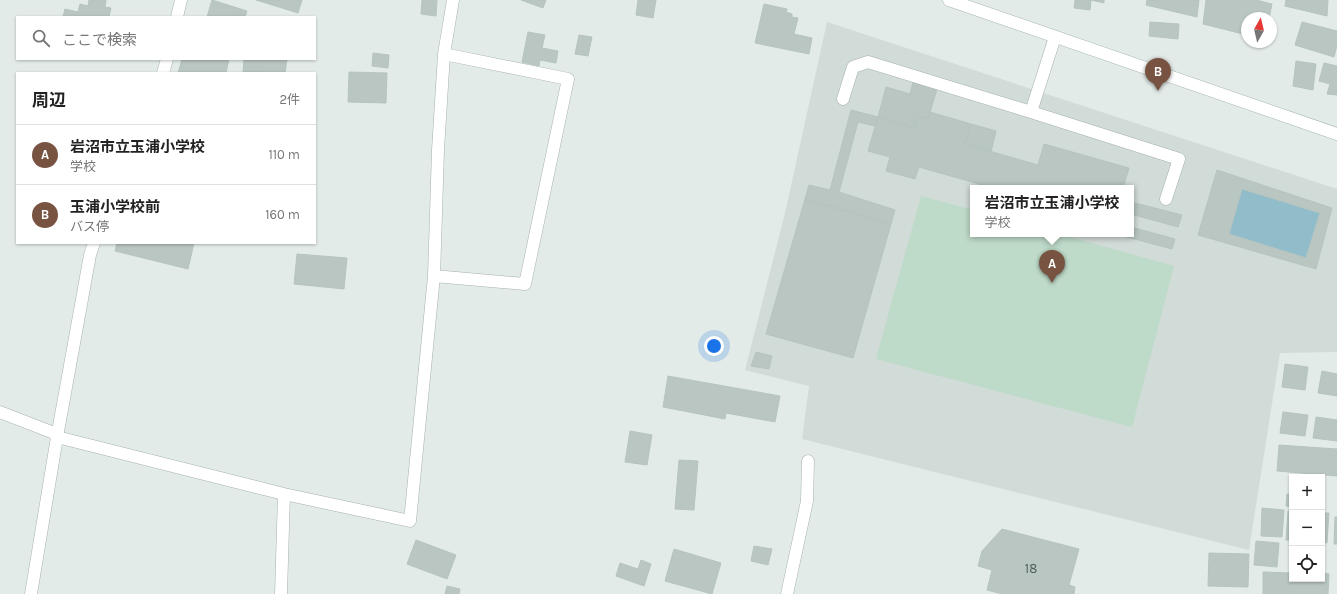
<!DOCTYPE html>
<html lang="ja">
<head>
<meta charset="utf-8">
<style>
  :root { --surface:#fff; --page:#f6f6f6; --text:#222; --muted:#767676; --line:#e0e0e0; --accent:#785342 }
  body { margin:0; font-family:Karla,"Noto Sans JP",sans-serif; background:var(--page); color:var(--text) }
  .controls { position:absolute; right:12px; bottom:12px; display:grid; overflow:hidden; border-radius:0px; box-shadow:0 1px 3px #0004 }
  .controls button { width:36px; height:36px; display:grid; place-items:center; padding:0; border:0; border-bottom:1px solid var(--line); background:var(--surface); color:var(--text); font:20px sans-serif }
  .compass { position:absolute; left:1241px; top:12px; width:36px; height:36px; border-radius:50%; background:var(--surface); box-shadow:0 1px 3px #0004; rotate:8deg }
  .you { position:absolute; left:714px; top:346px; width:14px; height:14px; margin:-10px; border:3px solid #fff; border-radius:50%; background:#1a73e8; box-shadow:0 0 0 6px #1a73e833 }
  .badge { display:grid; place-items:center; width:26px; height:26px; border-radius:50%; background:var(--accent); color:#fff; font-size:13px; font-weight:700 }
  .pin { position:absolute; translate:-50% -33px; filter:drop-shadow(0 1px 2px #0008) }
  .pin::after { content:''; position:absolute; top:21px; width:14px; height:12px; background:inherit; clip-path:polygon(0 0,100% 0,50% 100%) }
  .popup { position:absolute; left:970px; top:185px; width:164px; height:52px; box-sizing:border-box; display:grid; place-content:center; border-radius:0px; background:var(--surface); filter:drop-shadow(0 1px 3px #0005); font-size:13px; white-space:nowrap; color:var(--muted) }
  .popup b { font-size:15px; color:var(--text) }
  .popup::after { content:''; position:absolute; left:50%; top:100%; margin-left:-8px; border:8px solid transparent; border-top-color:var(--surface) }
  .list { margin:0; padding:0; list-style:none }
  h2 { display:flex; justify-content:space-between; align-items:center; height:52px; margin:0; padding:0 16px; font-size:17px }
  h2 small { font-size:13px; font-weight:400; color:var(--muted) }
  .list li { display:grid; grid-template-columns:26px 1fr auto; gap:12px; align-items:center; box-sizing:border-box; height:60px; padding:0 16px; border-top:1px solid var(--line) }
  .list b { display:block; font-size:15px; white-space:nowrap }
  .list p { margin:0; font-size:13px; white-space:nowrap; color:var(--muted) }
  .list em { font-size:13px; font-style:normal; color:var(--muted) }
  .icon { flex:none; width:22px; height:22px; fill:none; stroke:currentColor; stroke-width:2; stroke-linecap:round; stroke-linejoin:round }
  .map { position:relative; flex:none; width:1337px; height:594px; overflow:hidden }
  .search { position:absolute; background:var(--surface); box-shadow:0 1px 3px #0004; left:16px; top:16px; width:300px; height:44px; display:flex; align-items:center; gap:10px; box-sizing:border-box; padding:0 14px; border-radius:0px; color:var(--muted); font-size:15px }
  .panel { position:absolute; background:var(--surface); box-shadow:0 1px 3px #0004; left:16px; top:72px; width:300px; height:172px; border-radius:0px }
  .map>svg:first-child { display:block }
</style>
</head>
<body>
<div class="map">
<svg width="1337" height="594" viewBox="0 0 1337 594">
  <rect width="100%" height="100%" fill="#e3ebe8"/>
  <path fill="#d1dbd7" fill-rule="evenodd" d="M827 22 1337 189V352L1280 353 1249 550 802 439 809 386 745 370 785 213ZM973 188H1131V234H973Z"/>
  <path fill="#bedac8" d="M921 196 973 210V234H1059L1174 266 1132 427 876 359Z"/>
  <path fill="#91bdca" d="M1242 189 1320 213 1306 258 1229 234Z"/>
  <path fill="#b9c6c1" stroke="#b6c4bf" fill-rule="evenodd" d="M89 0H106L105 7 111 8 109 17H63L65 9 78 12 80 4 88 6Z
    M212 0 247 11 245 17H207Z
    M256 0H302L298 13Z
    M422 0H437L436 16 421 14Z
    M521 0H546L543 8Z
    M638 0H656L653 18 636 15Z
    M1075 0H1104V3L1091 0 1090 10 1074 8Z
    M1147 0H1199L1197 17 1146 5Z
    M1206 0H1256L1272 4 1269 18H1247V35L1203 24Z
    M1286 0H1328L1327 16 1285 6Z
    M764 4 787 9 786 12 792 14V17L798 18 794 34 812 38 809 54 755 43Z
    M1150 22 1179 24 1178 39 1149 36Z
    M1302 22 1337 31V45L1334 57 1295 45Z
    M528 32 545 35 542 48 558 51 556 63 540 60 539 66 522 62Z
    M579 35 592 37 588 56 575 54Z
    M373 53 389 55 388 68 372 66Z
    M182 59H229L226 73H178Z
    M244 59H287L285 73 243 72Z
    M1296 61 1316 64 1313 90 1293 86Z
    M1324 63 1337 66V95L1327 94 1330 84 1319 81Z
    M349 72 387 73 386 103 348 102Z
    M913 82 937 89 928 119 917 116 914 128 878 117 886 87 910 94Z
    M851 110 878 117 875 126 858 122 839 192 895 210 891 224 805 199 809 185 830 190Z
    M930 112 971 124 965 144 1038 165 1044 144 1129 168 1123 188H993L919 167 915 179 886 171 890 157 868 151 878 117 914 128 917 116 928 119Z
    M971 124 996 131 991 152 965 144Z
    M1217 170 1332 208 1316 269 1198 235ZM1242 189 1320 213 1306 258 1229 234Z
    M805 199 891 224 853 358 766 334Z
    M1131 202 1182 215 1178 227 1131 214Z
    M1131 227 1175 239 1172 249 1123 236V234H1131Z
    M117 243H194L188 269 115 251Z
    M297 254 347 258 344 289 294 284Z
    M756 352 772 356 769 369 751 366Z
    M1285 364 1308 367 1305 390 1282 387Z
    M1322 371 1337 374V396L1318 393Z
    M668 376 780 396 775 422 726 413 725 419 663 407Z
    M1283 412 1308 415 1305 436 1280 433Z
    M1316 417 1337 420V441L1313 438Z
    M630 431 652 435 647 465 625 462Z
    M1279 445 1337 449V476L1277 471Z
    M679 460 698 461 694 510 675 509Z
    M1287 494H1292V507L1286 506Z
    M1262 508 1284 510 1282 537 1261 536Z
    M1288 511H1292V540H1286Z
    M1322 513H1329L1327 543 1322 542Z
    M1335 517H1337V544H1334Z
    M1002 529 1079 549 1069 585 1075 587 1074 594H1002L987 590 992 570 978 566 982 551Z
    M416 540 456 555 447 579 407 564Z
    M1256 541 1279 543 1277 567 1254 565Z
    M754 546 772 549 768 565 751 561Z
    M674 549 721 563 712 594 665 581Z
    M1209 553 1249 554 1248 587 1208 586Z
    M641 560 651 564 644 586 616 576 620 563 638 569Z
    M1263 572 1292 573V579H1322V573L1329 574 1328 594H1263Z
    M447 586 460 589 459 594H445Z"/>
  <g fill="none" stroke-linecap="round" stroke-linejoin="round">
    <defs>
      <path id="lane" d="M843 99 853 67 868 62 1031 112 1055 37
        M1031 112 1179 159 1166 199"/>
      <path id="street" d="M177 17 181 0
        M163 73 167 59
        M434 276 525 284 568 79 444 54
        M0 412 54 433 57 437 284 494 410 521 434 276 438 150 444 54 453 0
        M31 594 57 437 90 255 94 243
        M281 594 284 494
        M787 594 807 501 808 461"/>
      <path id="secondary" d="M949 0 1337 134"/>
    </defs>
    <use href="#lane" stroke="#a6b2af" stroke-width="13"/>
    <use href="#street" stroke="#a6b2af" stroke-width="13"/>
    <use href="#secondary" stroke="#a3b6b0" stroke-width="13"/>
    <use href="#lane" stroke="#fff" stroke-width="12"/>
    <use href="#street" stroke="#fff" stroke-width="12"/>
    <use href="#secondary" stroke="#fff" stroke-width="12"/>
  </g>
  <g text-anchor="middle" stroke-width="3.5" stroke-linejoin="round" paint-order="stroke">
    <g font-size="13" fill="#4a5d59">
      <text x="1031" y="573">18</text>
    </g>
  </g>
</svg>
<div class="controls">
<button>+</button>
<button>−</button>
<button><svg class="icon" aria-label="locate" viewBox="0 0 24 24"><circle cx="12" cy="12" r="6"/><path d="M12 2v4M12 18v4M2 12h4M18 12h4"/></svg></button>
</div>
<svg class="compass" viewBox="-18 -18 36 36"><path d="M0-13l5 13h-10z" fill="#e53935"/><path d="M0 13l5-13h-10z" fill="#767676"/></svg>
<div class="you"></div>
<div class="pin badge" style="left:1052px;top:283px">A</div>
<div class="popup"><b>岩沼市立玉浦小学校</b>学校</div>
<div class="pin badge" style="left:1158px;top:91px">B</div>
<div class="search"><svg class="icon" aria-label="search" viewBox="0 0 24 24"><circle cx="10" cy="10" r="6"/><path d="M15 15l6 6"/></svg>ここで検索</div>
<section class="panel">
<h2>周辺<small>2件</small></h2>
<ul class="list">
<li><span class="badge">A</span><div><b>岩沼市立玉浦小学校</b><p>学校</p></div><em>110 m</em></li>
<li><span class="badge">B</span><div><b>玉浦小学校前</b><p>バス停</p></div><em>160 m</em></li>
</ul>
</section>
</div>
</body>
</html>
